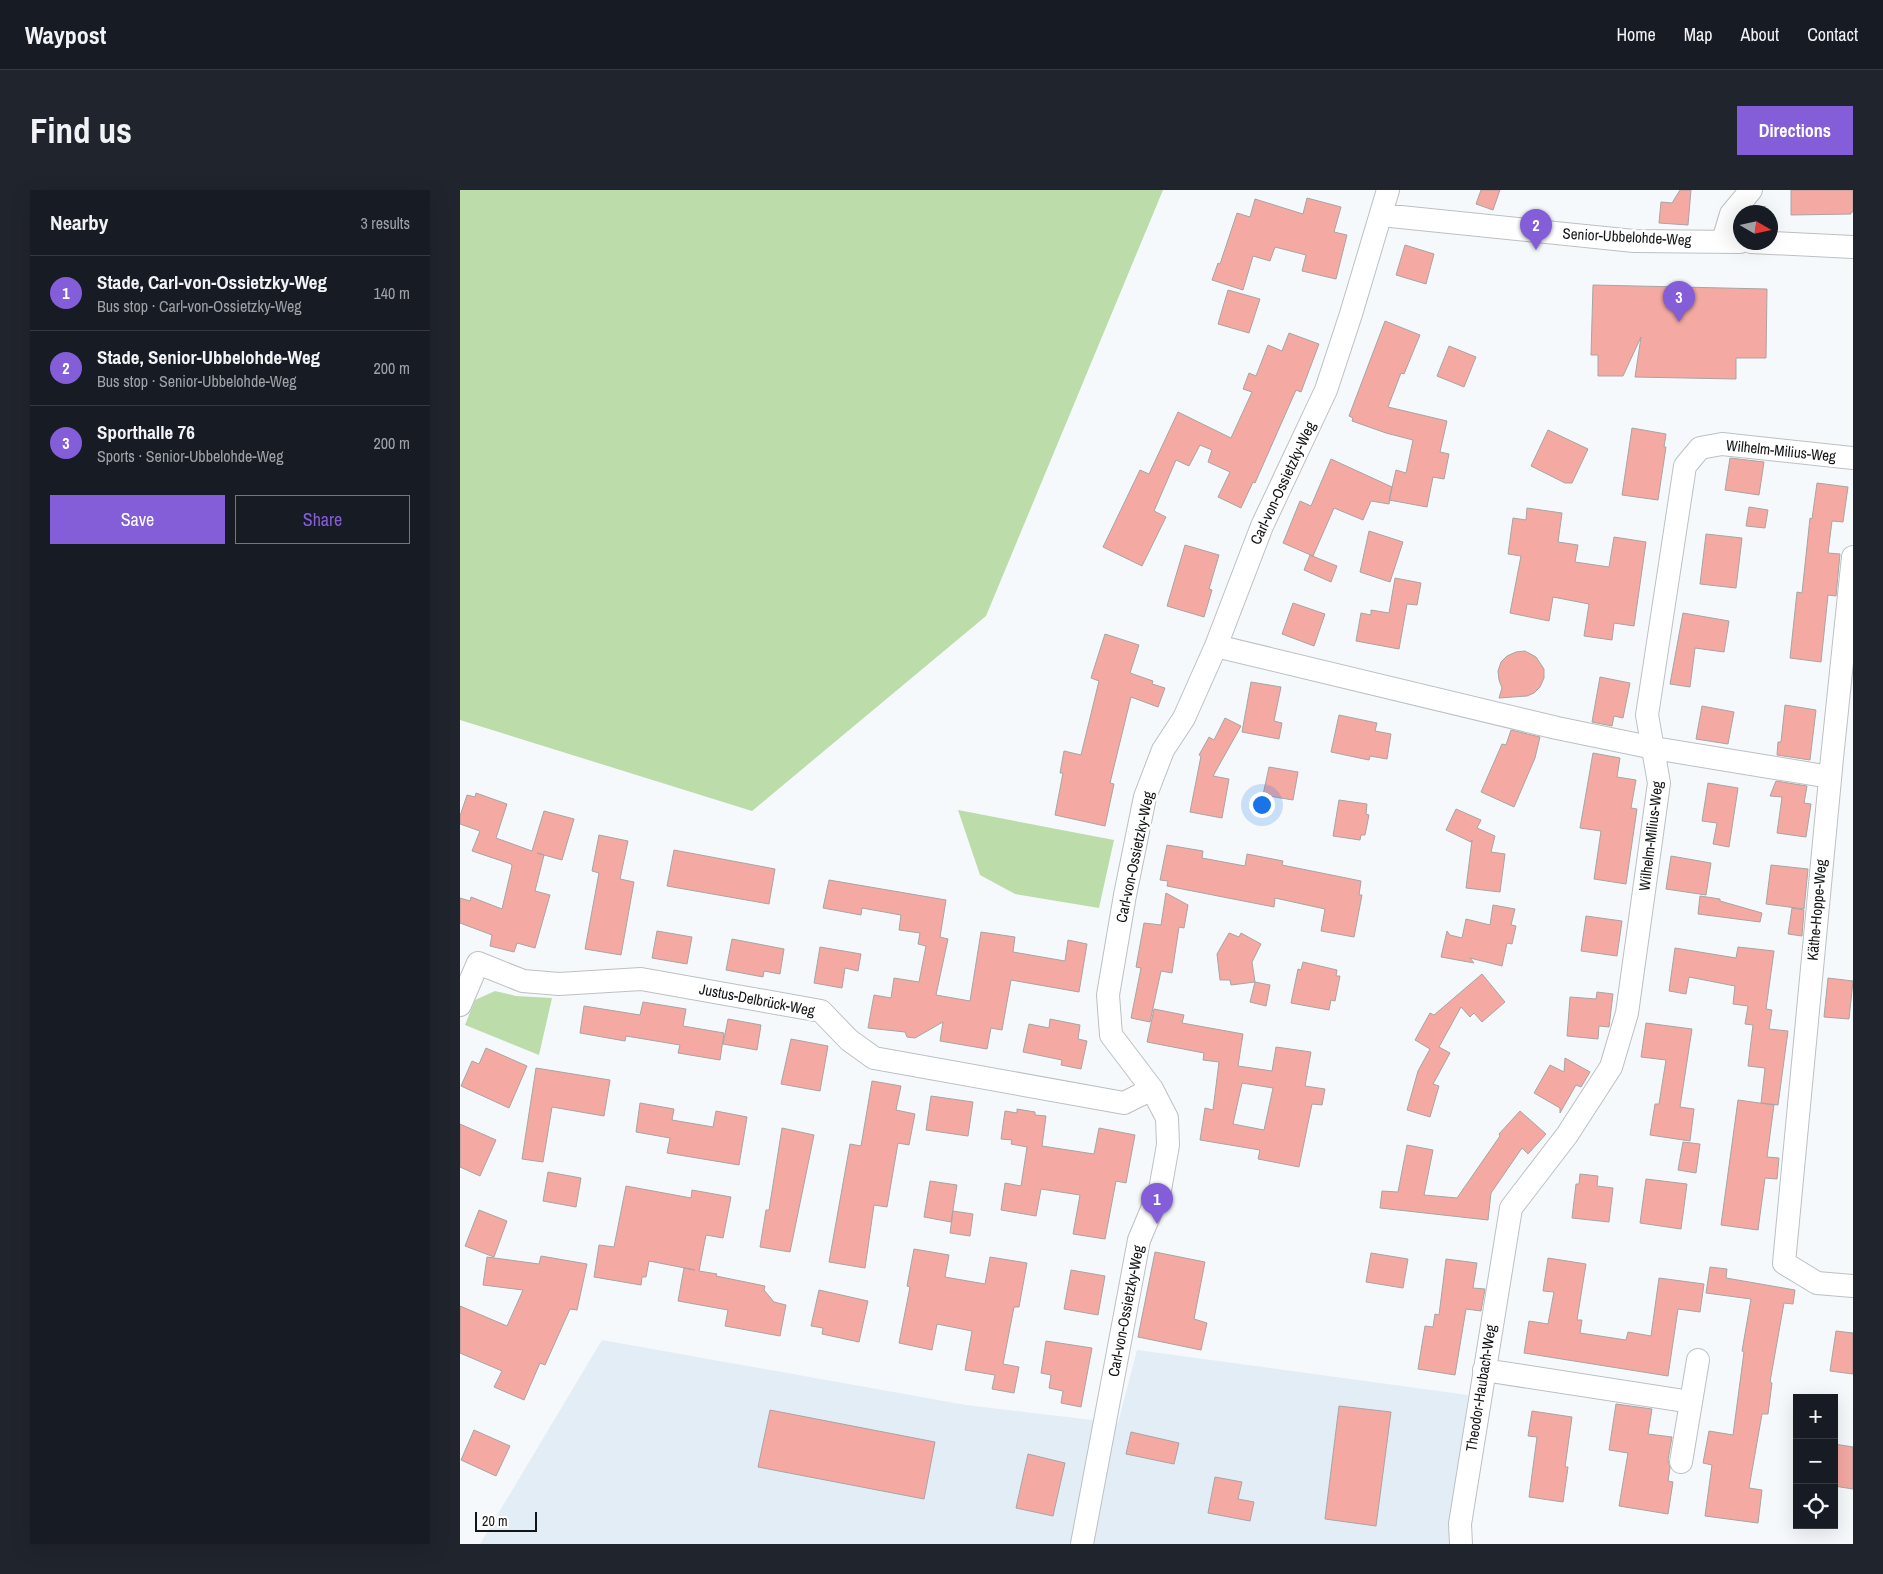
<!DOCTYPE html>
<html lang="en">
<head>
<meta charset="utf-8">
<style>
  :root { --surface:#171b24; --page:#20242c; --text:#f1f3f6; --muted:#9ea1a6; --line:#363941; --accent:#835ed8 }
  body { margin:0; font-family:"Archivo Narrow",sans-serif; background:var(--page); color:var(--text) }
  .controls { position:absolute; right:15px; bottom:15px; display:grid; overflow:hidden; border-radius:0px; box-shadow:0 5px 20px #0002 }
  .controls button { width:45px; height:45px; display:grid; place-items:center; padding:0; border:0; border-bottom:1px solid var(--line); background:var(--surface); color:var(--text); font:25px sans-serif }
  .compass { position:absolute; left:1273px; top:15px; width:45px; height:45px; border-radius:50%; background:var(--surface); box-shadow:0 5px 20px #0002; rotate:99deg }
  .scale { position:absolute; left:15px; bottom:12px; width:62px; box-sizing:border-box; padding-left:5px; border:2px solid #141516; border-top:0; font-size:14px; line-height:18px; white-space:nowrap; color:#141516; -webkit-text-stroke:4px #fff; paint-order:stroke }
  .you { position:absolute; left:801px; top:614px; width:18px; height:18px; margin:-12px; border:4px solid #fff; border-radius:50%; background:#1a73e8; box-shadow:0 0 0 8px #1a73e833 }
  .badge { display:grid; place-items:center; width:32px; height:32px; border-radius:50%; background:var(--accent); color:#fff; font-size:16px; font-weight:700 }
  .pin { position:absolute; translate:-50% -41px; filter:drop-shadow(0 1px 2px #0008) }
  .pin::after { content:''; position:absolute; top:26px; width:18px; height:15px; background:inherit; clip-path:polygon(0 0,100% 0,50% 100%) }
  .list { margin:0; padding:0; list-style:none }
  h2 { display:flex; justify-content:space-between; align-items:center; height:65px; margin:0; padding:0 20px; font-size:21px }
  h2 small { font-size:16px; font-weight:400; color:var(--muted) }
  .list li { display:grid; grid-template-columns:32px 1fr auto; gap:15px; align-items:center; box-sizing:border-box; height:75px; padding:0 20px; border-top:1px solid var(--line) }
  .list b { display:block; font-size:19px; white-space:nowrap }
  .list p { margin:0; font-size:16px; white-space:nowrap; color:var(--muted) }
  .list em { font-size:16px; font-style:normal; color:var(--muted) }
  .actions { display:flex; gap:10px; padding:15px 20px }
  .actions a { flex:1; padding:11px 0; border:1px solid var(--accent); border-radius:0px; text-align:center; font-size:18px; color:var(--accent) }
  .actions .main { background:var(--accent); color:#fff }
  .icon { flex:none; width:28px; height:28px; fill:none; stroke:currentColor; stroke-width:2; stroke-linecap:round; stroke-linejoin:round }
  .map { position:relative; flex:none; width:1393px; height:1354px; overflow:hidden; border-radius:0px }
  header { display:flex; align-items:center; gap:30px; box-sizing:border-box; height:70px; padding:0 25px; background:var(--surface); border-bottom:1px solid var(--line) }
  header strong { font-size:24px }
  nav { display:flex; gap:28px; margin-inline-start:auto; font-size:18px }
  .intro { display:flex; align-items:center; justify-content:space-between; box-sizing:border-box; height:120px; padding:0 30px }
  h1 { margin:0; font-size:35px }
  .button { padding:12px 22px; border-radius:0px; background:var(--accent); color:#fff; font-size:18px; font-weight:700 }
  main { display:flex; gap:30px; padding:0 30px }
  aside { flex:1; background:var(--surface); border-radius:0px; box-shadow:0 5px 20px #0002 }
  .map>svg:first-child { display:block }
</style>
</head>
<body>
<header>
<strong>Waypost</strong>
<nav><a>Home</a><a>Map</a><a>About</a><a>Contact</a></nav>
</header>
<div class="intro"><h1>Find us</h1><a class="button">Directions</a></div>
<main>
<aside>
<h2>Nearby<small>3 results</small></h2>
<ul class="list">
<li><span class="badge">1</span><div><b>Stade, Carl-von-Ossietzky-Weg</b><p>Bus stop · Carl-von-Ossietzky-Weg</p></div><em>140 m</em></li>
<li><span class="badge">2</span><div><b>Stade, Senior-Ubbelohde-Weg</b><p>Bus stop · Senior-Ubbelohde-Weg</p></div><em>200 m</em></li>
<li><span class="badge">3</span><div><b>Sporthalle 76</b><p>Sports · Senior-Ubbelohde-Weg</p></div><em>200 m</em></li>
</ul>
<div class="actions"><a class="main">Save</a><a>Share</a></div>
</aside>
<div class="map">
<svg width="1393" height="1354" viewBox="0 0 1393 1354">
  <rect width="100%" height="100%" fill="#f5f9fc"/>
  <path fill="#e3edf6" d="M142 1150 506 1215 658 1233 677 1160 1008 1205 989 1354H20Z"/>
  <path fill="#bcdcaa" d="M0 0H703L526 426 292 621 0 530Z
    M498 620 654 650 639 718 555 704 520 685Z
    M35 801 56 806 92 808 79 865 5 835 15 810Z"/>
  <path fill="#f4a9a3" stroke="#a9a4a3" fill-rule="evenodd" d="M1021 0H1040L1033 20 1016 14Z
    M1220 0H1231L1228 35 1199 33 1201 12 1212 13Z
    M1331 0H1393V22H1391V24L1331 25Z
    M847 8 881 17 874 42 887 45 876 89 842 81 846 65 815 57 810 71 793 66 783 100 752 90 758 73 760 74 777 23 790 27 795 9 843 24Z
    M945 55 974 64 966 94 936 85Z
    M1133 95 1307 99 1306 168H1276V189L1175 187 1181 147 1163 186H1138V165H1131Z
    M768 100 800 109 789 143 758 134Z
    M925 131 960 145 944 184 941 183 928 217 987 231 980 262 989 264 984 289 973 287 967 317 929 310 936 280 946 283 953 250 926 243 892 231 893 228 889 226Z
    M829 143 859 154 841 202 836 200 795 293 793 292 781 318 758 307 770 282 748 272 752 260 740 255 729 276 716 270 694 321 706 327 682 376 643 357 680 280 689 284 718 222 771 248 792 202 783 199 789 183 796 186 808 155 822 161Z
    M989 156 1016 167 1004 197 977 186Z
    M1172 238 1206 244 1204 257H1206L1198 310 1162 305Z
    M1088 240 1128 259 1112 293H1105L1071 276Z
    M1270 268 1304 272 1299 305 1265 300Z
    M871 269 932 297 929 314 911 311 903 330 874 318 853 366 823 353 840 311 851 316Z
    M1357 293 1388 297 1383 332 1372 331 1368 363 1380 364 1376 406 1368 405 1361 472 1330 468 1337 402 1342 403 1350 328 1352 329Z
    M1289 317 1308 320 1305 338 1286 336Z
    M1067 318 1102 323 1098 352 1118 355 1115 372 1149 377 1154 347 1186 352 1174 436 1154 433 1152 450 1124 446 1129 414 1093 407 1089 431 1050 423 1061 366 1048 364 1053 328 1066 330Z
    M909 341 943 352 930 392 900 382Z
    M1246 344 1282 348 1276 398 1240 394Z
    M725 355 759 365 749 399 752 400 744 427 707 416Z
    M850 365 877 376 871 392 844 380Z
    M935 388 961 393 957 415 947 414 939 459 896 451 901 423 911 425V420L929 423Z
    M833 413 865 424 854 456 822 444Z
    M1223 423 1269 431 1264 462 1235 458 1230 497 1210 494Z
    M645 444 679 455 670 483 693 491 692 494 705 498 698 517 671 507 650 593 654 594 645 636 595 625 603 583H600L604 561 621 565 639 491 631 488Z
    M1065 461 1076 467 1084 479V488L1080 497 1074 503 1067 506 1039 508 1042 498 1039 490 1038 481 1041 472 1047 466 1056 462Z
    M1140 487 1170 493 1163 528 1154 526 1152 536 1132 532Z
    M791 492 821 497 814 531 822 533 819 549 782 542Z
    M1325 515 1356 520 1350 570 1317 565 1318 552H1321Z
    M1242 516 1274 522 1268 554 1236 549Z
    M879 525 917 533 915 541 931 544 927 569 910 566 909 570 871 562Z
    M765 528 781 536 753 586 769 589 762 628 730 622 741 566 739 565 749 547 754 550Z
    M1051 540 1080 547 1075 568 1054 617 1021 602 1042 554 1046 555Z
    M1133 563 1160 568 1157 587 1176 590 1171 618 1177 619 1166 694 1134 689 1141 641 1120 638Z
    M809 577 838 582 833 610 803 605Z
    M1316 591 1347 596 1344 613 1351 614 1346 647 1317 643 1322 607 1310 606Z
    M1248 593 1278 598 1269 657 1253 654 1257 633 1242 631Z
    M16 603 47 614 36 648 72 661 84 621 114 629 102 670 77 663 84 665 75 701 90 705 75 758 57 753 54 762 30 756 32 745 0 733V708L10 711 11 707 42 719 52 676 51 674 12 661 20 641 0 634V626L7 605 15 607Z
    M879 610 907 614 906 624 909 625 905 645H901L900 650 873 646Z
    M996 619 1021 630 1017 638 1035 646 1031 662 1045 664 1040 702 1006 698 1012 650 1011 652 986 640Z
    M139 645 168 651 160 689 174 692 161 765 125 759 139 683 132 681Z
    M707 655 743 661 742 668 785 676 787 664 823 671 822 675 901 691 899 705H902L894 747 861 741 865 719 815 708 814 717 707 696 708 691 700 690Z
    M214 660 315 679 309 714 207 696Z
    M1211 666 1251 673 1246 705 1206 699Z
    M1311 675 1348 679 1344 719 1306 714Z
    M369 690 486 710 480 747 488 749 476 805 510 811 521 742 555 747 553 762 605 771 608 750 627 754 619 802 551 790 542 840 531 838 527 859 480 851 483 832 455 848 447 847 445 842 408 838 414 805 431 808 434 788 459 792 466 756 458 754 460 743 439 740 441 725 402 718 401 725 363 718Z
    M706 703 728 715 724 738 719 737 712 783 701 781 690 832 671 828 681 778 676 777 684 733 701 735Z
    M1240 706 1260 709V711L1302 723 1300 732 1238 724Z
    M1033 715 1055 719 1051 735 1056 736 1052 754 1047 753 1042 776 1010 768 1014 773 981 767 987 741 990 745 1002 748 1006 729 1030 735Z
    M1332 718 1344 720 1342 746 1328 744Z
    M1126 726 1162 731 1157 766 1121 761Z
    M197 741 232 747 227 774 192 768Z
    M769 743 779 747 781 743 801 754 792 772 795 792 771 795 770 790H760L757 764Z
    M272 749 324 759 320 784 304 781 303 787 266 780Z
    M360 757 401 764 398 781 385 778 382 798 354 793Z
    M1278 757 1314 761 1306 819 1312 820 1309 839 1328 841 1318 915 1301 913 1305 878 1288 876 1293 835 1285 834 1288 816 1273 814 1275 796 1229 787 1226 804 1209 801 1215 758 1276 768Z
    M843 772 877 780 876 786H880L875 811 871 810 869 820 831 813 838 779 841 780Z
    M1022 784 1045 812 1022 832 1014 823 1010 827 1001 817 979 857 990 863 973 894 979 896 970 927 947 920 958 881 970 859 955 850 970 823 974 825Z
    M1368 788 1393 791 1389 829 1364 827Z
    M795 792 810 795 806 816 790 812Z
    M1137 802 1153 804 1149 837 1139 836 1138 849 1107 846 1110 807 1136 809Z
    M183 812 226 819 223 836 264 843 260 870 218 863 220 855 166 846 165 851 120 843 124 816 180 825Z
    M694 819 724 825 722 833 783 844 778 876 812 881 816 857 851 862 845 896 865 899 862 915 852 914 839 977 798 969 800 960 740 950 745 918 753 920 759 872 743 870 744 863 687 852ZM782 893 813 898 804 940 773 934Z
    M268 829 301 835 297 860 263 854Z
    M590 829 620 835 618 849 627 851 621 879 601 875 602 870 563 862 569 834 589 838Z
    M1186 833 1232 839 1220 917 1234 919 1230 951 1190 945 1195 914H1199L1206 870 1181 867Z
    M331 849 368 856 360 901 321 894Z
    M26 858 67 876 49 918 1 896 12 871 19 874Z
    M1105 868 1130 882 1121 897 1116 895 1100 923V918L1074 903 1090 875 1104 882Z
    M76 878 150 890 144 926 92 917 83 972 62 969Z
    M412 891 441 896 436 920 455 924 449 955 438 953 427 1017 414 1015 405 1078 369 1072 390 954 401 956Z
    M471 906 513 912 508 946 466 940Z
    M1278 910 1314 915 1307 967 1319 968 1317 989 1305 988 1298 1040 1261 1035Z
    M180 913 214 919 212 930 253 937 256 921 287 927 279 975 207 963 210 948 176 942Z
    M557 919 575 922V925L586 926 582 956 634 964 639 938 675 945 666 993 656 991 645 1049 613 1044 620 1005 581 999 576 1026 541 1020 545 993 561 996 567 957 551 954 552 950 541 949 545 921 557 923Z
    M1060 921 1086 944 1068 964 1062 958 1031 1003 1028 1030 920 1018 922 1001 938 1002 947 955 973 960 964 1005 997 1008 1040 946 1039 944Z
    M0 934 36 950 20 986 0 977Z
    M322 938 354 945 330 1062 300 1057 306 1020H309Z
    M1223 952 1240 954 1236 983 1218 980Z
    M88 982 121 988 116 1017 83 1011Z
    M1120 984 1138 986 1137 996 1153 998 1149 1032 1112 1028 1116 994H1119Z
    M1186 989 1227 994 1221 1039 1180 1033Z
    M470 991 497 995 491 1032 464 1027Z
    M166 996 231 1008 232 1000 271 1007 263 1048 246 1045 239 1081 257 1084 256 1086 305 1096 304 1100 314 1112 326 1115 320 1146 265 1136 268 1120 218 1111 224 1078 235 1080 189 1071 186 1087H182L181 1095 134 1087 139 1055 154 1057Z
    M19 1020 47 1031 34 1067 5 1056Z
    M493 1021 513 1024 510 1046 490 1043Z
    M454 1059 489 1065 485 1087 525 1094 530 1067 567 1073 559 1117H554L543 1174 559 1177 554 1203 532 1199 535 1185 505 1180 512 1141 477 1134 472 1160 439 1153 450 1097 447 1096Z
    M695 1062 745 1072 734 1129 747 1133 741 1160 678 1147Z
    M911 1063 948 1069 943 1098 906 1092Z
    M81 1066 127 1074 117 1120 110 1119 85 1175 80 1173 64 1210 34 1197 42 1181 0 1163V1116L47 1136 63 1100 23 1095 27 1067 79 1074Z
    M1088 1068 1126 1074 1117 1130H1122L1120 1143 1166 1150 1168 1142 1191 1146 1199 1088 1244 1094 1240 1122 1218 1119 1208 1186 1064 1163 1069 1131 1088 1134 1094 1102 1083 1101Z
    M986 1069 1017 1073 1013 1098 1025 1099 1021 1121 1006 1119 995 1185 958 1179 965 1136 973 1137 975 1124 979 1125Z
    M1250 1077 1267 1079 1266 1088 1335 1100 1333 1114 1324 1113 1310 1192 1312 1193 1308 1224H1302L1289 1298 1302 1300 1298 1333 1245 1326 1252 1275 1243 1273 1249 1241 1273 1245 1284 1162 1282 1161 1291 1109 1246 1103Z
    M611 1080 645 1086 638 1125 604 1119Z
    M359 1100 408 1111 399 1152 362 1144 363 1138 351 1136Z
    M1376 1141 1393 1143V1184L1370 1181Z
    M586 1151 632 1158 621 1217 601 1213 603 1201 589 1198 591 1185 581 1183Z
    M1156 1214 1192 1219 1188 1244 1212 1247 1208 1270 1210 1278 1208 1291 1213 1292 1208 1324 1159 1316 1168 1263 1149 1260Z
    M879 1216 931 1222 916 1336 865 1329Z
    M310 1220 475 1252 464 1309 298 1277Z
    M1072 1221 1112 1227 1105 1277H1108L1103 1312 1069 1307 1077 1247 1068 1246Z
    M14 1240 50 1256 36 1286 1 1270Z
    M671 1242 719 1253 714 1274 666 1264Z
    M1374 1254 1393 1257V1299L1374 1296Z
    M568 1264 605 1273 593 1326 556 1318Z
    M755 1287 782 1292 778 1309 794 1312 790 1331 748 1323Z"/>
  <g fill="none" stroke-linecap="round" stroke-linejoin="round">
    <defs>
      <path id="minor" d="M921 25 1174 51 1280 52
        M1263 51 1271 24 1291 0
        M1291 52 1393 57
        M1393 367 1372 568 1324 1073 1357 1093 1393 1096
        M756 456 1097 538 1194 558 1370 587
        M0 815 18 773 63 791 99 794 181 789 361 821 389 850 414 868 664 913 692 899
        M1024 1180 1231 1212 1238 1170
        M1221 1272 1231 1212
        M622 1354 679 1050 700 1000 708 955 707 928 692 899 651 845 648 805 665 705 685 607 703 560 724 528 756 456 802 336 866 200 891 124 928 0
        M1001 1354 1000 1334 1051 1018 1107 945 1151 877 1167 823 1199 593 1187 525 1225 276 1240 258 1262 254 1393 268"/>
    </defs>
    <use href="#minor" stroke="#bcc0c3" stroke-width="24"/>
    <use href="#minor" stroke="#fff" stroke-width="22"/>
  </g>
  <g text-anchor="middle" stroke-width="5" stroke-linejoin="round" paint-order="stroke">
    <g font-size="15" fill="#141516" stroke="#fff">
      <text transform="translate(1167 47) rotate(3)" y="5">Senior-Ubbelohde-Weg</text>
      <text transform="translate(1321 261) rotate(6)" y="5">Wilhelm-Milius-Weg</text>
      <text transform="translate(823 293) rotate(-65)" y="5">Carl-von-Ossietzky-Weg</text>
      <text transform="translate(1191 646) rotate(-83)" y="5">Wilhelm-Milius-Weg</text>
      <text transform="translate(675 667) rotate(-78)" y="5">Carl-von-Ossietzky-Weg</text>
      <text transform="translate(1357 720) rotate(-85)" y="5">Käthe-Hoppe-Weg</text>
      <text transform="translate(297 810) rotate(11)" y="5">Justus-Delbrück-Weg</text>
      <text transform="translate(666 1121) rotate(-79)" y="5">Carl-von-Ossietzky-Weg</text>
      <text transform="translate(1021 1198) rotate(-81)" y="5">Theodor-Haubach-Weg</text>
    </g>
  </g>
</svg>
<div class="controls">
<button>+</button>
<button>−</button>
<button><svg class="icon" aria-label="locate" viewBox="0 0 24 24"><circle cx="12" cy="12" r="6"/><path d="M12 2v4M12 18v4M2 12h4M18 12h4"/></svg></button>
</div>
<svg class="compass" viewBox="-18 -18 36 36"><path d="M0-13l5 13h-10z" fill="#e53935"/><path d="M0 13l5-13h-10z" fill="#9ea1a6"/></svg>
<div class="scale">20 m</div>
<div class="you"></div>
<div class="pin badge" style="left:697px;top:1034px">1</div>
<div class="pin badge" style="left:1076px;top:60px">2</div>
<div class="pin badge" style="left:1219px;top:132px">3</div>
</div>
</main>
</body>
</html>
